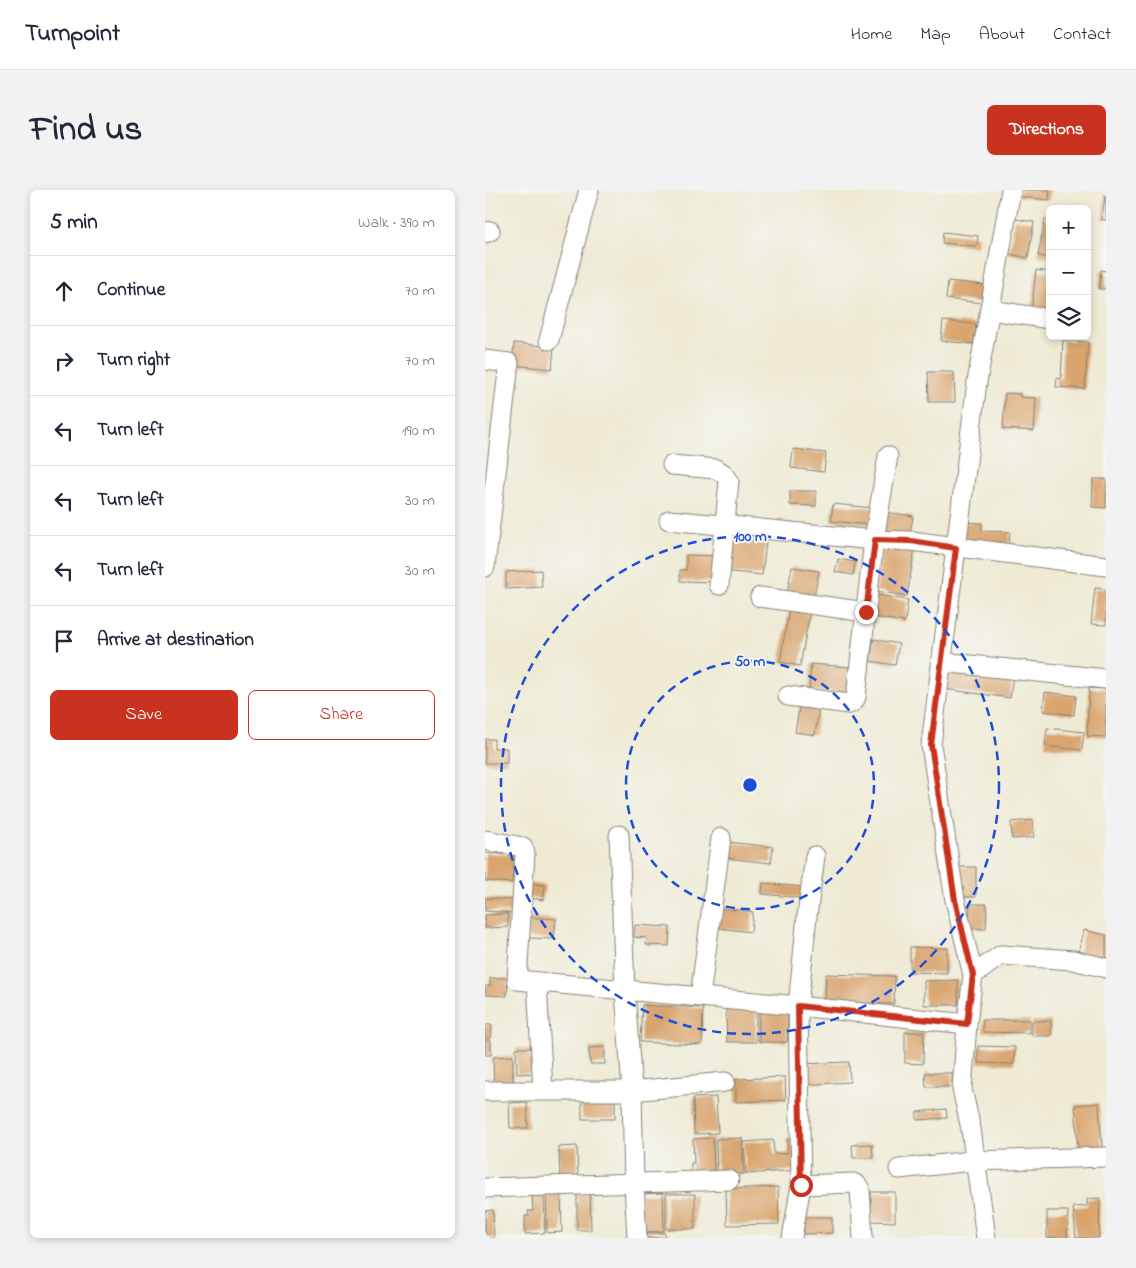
<!DOCTYPE html>
<html lang="en">
<head>
<meta charset="utf-8">
<style>
  :root { --surface:#fff; --page:#f2f2f3; --text:#1f2937; --muted:#747a83; --line:#e0e1e3; --accent:#c8321e }
  body { margin:0; font-family:"Indie Flower",sans-serif; background:var(--page); color:var(--text) }
  .controls { position:absolute; right:15px; top:15px; display:grid; overflow:hidden; border-radius:8px; box-shadow:0 2px 8px #0003 }
  .controls button { width:45px; height:45px; display:grid; place-items:center; padding:0; border:0; border-bottom:1px solid var(--line); background:var(--surface); color:var(--text); font:25px sans-serif }
  .stop { position:absolute; width:15px; height:15px; margin:-11px; border:4px solid #c8321e; border-radius:50%; background:#fff }
  .stop.end { background:#c8321e; border-color:#fff; box-shadow:0 1px 5px #0008 }
  .list { margin:0; padding:0; list-style:none }
  h2 { display:flex; justify-content:space-between; align-items:center; height:65px; margin:0; padding:0 20px; font-size:21px }
  h2 small { font-size:16px; font-weight:400; color:var(--muted) }
  .list li { display:grid; grid-template-columns:32px 1fr auto; gap:15px; align-items:center; box-sizing:border-box; height:70px; padding:0 20px; border-top:1px solid var(--line) }
  .list b { display:block; font-size:19px; white-space:nowrap }
  .list em { font-size:16px; font-style:normal; color:var(--muted) }
  .actions { display:flex; gap:10px; padding:15px 20px }
  .actions a { flex:1; padding:11px 0; border:1px solid var(--accent); border-radius:8px; text-align:center; font-size:18px; color:var(--accent) }
  .actions .main { background:var(--accent); color:#fff }
  .icon { flex:none; width:28px; height:28px; fill:none; stroke:currentColor; stroke-width:2; stroke-linecap:round; stroke-linejoin:round }
  .map { position:relative; flex:none; width:621px; height:1048px; overflow:hidden; border-radius:8px }
  header { display:flex; align-items:center; gap:30px; box-sizing:border-box; height:70px; padding:0 25px; background:var(--surface); border-bottom:1px solid var(--line) }
  header strong { font-size:24px }
  nav { display:flex; gap:28px; margin-inline-start:auto; font-size:18px }
  .intro { display:flex; align-items:center; justify-content:space-between; box-sizing:border-box; height:120px; padding:0 30px }
  h1 { margin:0; font-size:35px }
  .button { padding:12px 22px; border-radius:8px; background:var(--accent); color:#fff; font-size:18px; font-weight:700 }
  main { display:flex; gap:30px; padding:0 30px }
  aside { flex:1; background:var(--surface); border-radius:8px; box-shadow:0 2px 8px #0003 }
  .map>svg:first-child { display:block }
</style>
</head>
<body>
<header>
<strong>Turnpoint</strong>
<nav><a>Home</a><a>Map</a><a>About</a><a>Contact</a></nav>
</header>
<div class="intro"><h1>Find us</h1><a class="button">Directions</a></div>
<main>
<aside>
<h2>5 min<small>Walk · 390 m</small></h2>
<ul class="list">
<li><svg class="icon" aria-label="ahead" viewBox="0 0 24 24"><path d="M12 20V5M6 11l6-6 6 6"/></svg><div><b>Continue</b></div><em>70 m</em></li>
<li><svg class="icon" aria-label="right" viewBox="0 0 24 24"><path d="M7 20v-9h11M14 6l5 5-5 5"/></svg><div><b>Turn right</b></div><em>70 m</em></li>
<li><svg class="icon" aria-label="left" viewBox="0 0 24 24"><path d="M17 20v-9H6M10 6l-5 5 5 5"/></svg><div><b>Turn left</b></div><em>190 m</em></li>
<li><svg class="icon" aria-label="left" viewBox="0 0 24 24"><path d="M17 20v-9H6M10 6l-5 5 5 5"/></svg><div><b>Turn left</b></div><em>30 m</em></li>
<li><svg class="icon" aria-label="left" viewBox="0 0 24 24"><path d="M17 20v-9H6M10 6l-5 5 5 5"/></svg><div><b>Turn left</b></div><em>30 m</em></li>
<li><svg class="icon" aria-label="arrive" viewBox="0 0 24 24"><path d="M6 21V4h12l-3 4 3 4H6"/></svg><div><b>Arrive at destination</b></div></li>
</ul>
<div class="actions"><a class="main">Save</a><a>Share</a></div>
</aside>
<div class="map">
<svg width="621" height="1048" viewBox="0 0 621 1048">
  <rect width="100%" height="100%" fill="#f6f6f2"/>
  <filter id="ink" filterUnits="userSpaceOnUse"><feTurbulence type="fractalNoise" baseFrequency=".02" numOctaves="2"/><feDisplacementMap in="SourceGraphic" scale="10" xChannelSelector="R" yChannelSelector="G"/><feConvolveMatrix kernelMatrix="1 2 1 2 8 2 1 2 1" color-interpolation-filters="sRGB"/></filter>
  <filter id="wash" filterUnits="userSpaceOnUse"><feTurbulence type="fractalNoise" baseFrequency=".0096" numOctaves="4" result="noise"/><feDisplacementMap in="SourceGraphic" scale="20" xChannelSelector="R" yChannelSelector="G"/><feGaussianBlur stdDeviation="1.12" result="paint"/><feColorMatrix in="noise" values="0 0 0 0 0 0 0 0 0 0 0 0 0 0 0 0 0 1.4 0 .05"/><feComposite in="paint" operator="in"/></filter>
  <g filter="url(#wash)">
    <rect width="100%" height="100%" fill="#eeead4"/>
    <g id="blocks">
      <path fill="#d9a46e" d="M528 0H565L564 10 527 6Z
        M620 5H621V30H617Z
        M530 29 549 32 543 68 524 64Z
        M560 29 565 30V68L553 66Z
        M458 42 493 46 492 56 457 53Z
        M551 80 565 82V125L546 123Z
        M616 80 621 81V99H614Z
        M463 91 499 95 498 113 461 109Z
        M458 131 491 134 489 154 456 151Z
        M578 150 603 152 600 199 571 197 572 188 576 189Z
        M29 153 69 157 67 179 27 175Z
        M443 182H469L470 212H444Z
        M520 203 535 204V207L551 208 549 241 518 239Z
        M308 259 341 263 339 282 306 278Z
        M608 289H621V318L607 317Z
        M305 301H331V316L305 315Z
        M348 314 388 318 386 335 346 331Z
        M399 322 428 326 424 350 396 345Z
        M477 332 497 333V341L525 342 523 359 475 355Z
        M240 348 281 352 277 385 237 381Z
        M398 353 430 358 422 406 391 401Z
        M201 365 231 366 230 392 195 391V380H201Z
        M353 369 370 372 368 385 350 382Z
        M307 377 334 381 328 413 301 408Z
        M56 380 57 397 21 399V382Z
        M610 398 621 399V435L606 434Z
        M386 404 423 410 420 432 382 426Z
        M304 419 325 422 315 476 295 472Z
        M389 449 414 454 410 475 385 471Z
        M326 474 364 477 362 504 324 500Z
        M461 476 528 485 525 508 458 499Z
        M604 498 621 499V547L602 546Z
        M560 502 591 506 589 525 558 521Z
        M315 513 334 517 330 545 310 542Z
        M562 538 599 542 597 560 560 556Z
        M0 549H9V558H22V573H0Z
        M548 630 549 647 527 649 526 632Z
        M242 652 288 657 286 673 240 668Z
        M0 663 30 665 27 693 0 691Z
        M474 677H491V707H473Z
        M40 693 60 695 58 710 38 707Z
        M278 693 318 697 317 708 277 704Z
        M0 708 30 710 29 723 0 721Z
        M485 714H502L501 739 484 738Z
        M236 718 268 722 266 742 233 738Z
        M23 724V737L0 738V725Z
        M44 727 71 729 69 749 43 748Z
        M150 735 185 737 184 756 161 755 162 748 149 747Z
        M599 740 621 745V768L594 762Z
        M425 757 462 758V783L425 782Z
        M341 784 410 786 409 814 340 812Z
        M5 788H23L22 806 0 805V796H5Z
        M473 790V815H439V791Z
        M157 815 218 818 217 855 155 852Z
        M241 819H271V852H242Z
        M274 821H303L302 852H274Z
        M498 830H545V843L498 842Z
        M547 831H566V846H547Z
        M0 835H7L6 848H0Z
        M420 842H439L438 874 420 873Z
        M0 850H6V865H0Z
        M493 856 530 857 529 874 493 873Z
        M120 857V874H105L104 858Z
        M31 858H47L49 883 32 884Z
        M28 866V897H9L8 867Z
        M364 872 365 892 316 895 315 874Z
        M440 883H467V897H441Z
        M300 887 301 910 251 912V889Z
        M231 907 233 943 209 944 208 908Z
        M97 910H130V929H97Z
        M42 912 43 938H25L24 913Z
        M614 913 617 957 593 959 590 915Z
        M461 919 462 928 432 930V922Z
        M228 948 229 986 206 987V973H209L208 949Z
        M257 948 259 984 232 985 231 949Z
        M302 949H311L313 980 261 984 259 952 288 950 289 964 303 963Z
        M387 954 388 968H368L367 955Z
        M92 956 93 988H75L74 957Z
        M293 997 294 1034 242 1035 241 999Z
        M61 1001H76L77 1042 62 1043Z
        M386 1002H410V1032L386 1031Z
        M92 1003H105L106 1040H92Z
        M178 1003 179 1041 154 1042 156 1004Z
        M181 1004H210V1039H181Z
        M47 1006H59L60 1043 40 1044V1026H44L43 1021H48Z
        M615 1008 614 1048H591L588 1017 602 1016V1009Z
        M8 1020 9 1048H0V1021Z
        M562 1021H583L582 1048H562Z
        M319 1027H347V1043L319 1044Z
        M162 1043H180V1048H163Z"/>
    </g>
  </g>
  <g filter="url(#ink)">
    <use href="#blocks" fill-opacity="0" stroke="#858378" stroke-width="1"/>
    <g fill="none" stroke-linecap="round" stroke-linejoin="round">
      <defs>
        <path id="minor" d="M0 43 5 41
          M505 120 565 129
          M64 150 104 0
          M0 170 24 173 0 377
          M187 275 231 279 239 284 244 291 234 395
          M184 330 389 350 426 351 621 376
          M275 407 381 422
          M456 472 621 489
          M303 506 364 514 369 511 371 507 389 350 403 266
          M134 645 140 801 147 901 149 994 152 1048
          M0 650 38 657 40 663 32 790 313 816 482 834 488 785 470 710 446 555 492 192 526 0
          M488 785 516 765 588 770 621 778
          M52 792 58 901
          M215 807 236 648
          M482 834 477 899 486 939 501 1048
          M0 901H147L240 892
          M414 979 487 971 621 967
          M316 995 368 993 372 995 375 999 378 1048
          M0 998 244 990
          M307 1048 316 995 313 816 322 726 330 666"/>
      </defs>
      <use href="#minor" stroke="#858378" stroke-width="21"/>
      <use href="#minor" stroke="#fff" stroke-width="19"/>
    </g>
  </g>
  <g fill="none" stroke-linecap="round" stroke-linejoin="round" filter="url(#ink)">
    <path stroke="#c8321e" stroke-width="6" d="M316 995 313 816 482 834 488 785 470 710 446 555 471 358 426 351 390 350 381 422"/>
  </g>
  <g fill="none" stroke="#1d4ed8" stroke-width="2.5" stroke-dasharray="9 6">
    <circle cx="265" cy="595" r="124"/>
    <circle cx="265" cy="595" r="249"/>
  </g>
  <circle cx="265" cy="595" r="8" fill="#1d4ed8" stroke="#f6f6f2" stroke-width="2.5"/>
  <g font-size="15" text-anchor="middle" font-weight="bold" fill="#1d4ed8" stroke="#f6f6f2" stroke-width="4" stroke-linejoin="round" paint-order="stroke">
    <text x="265" y="351">100 m</text>
    <text x="265" y="476">50 m</text>
  </g>
</svg>
<div class="controls">
<button>+</button>
<button>−</button>
<button><svg class="icon" aria-label="layers" viewBox="0 0 24 24"><path d="M12 4l9 5-9 5-9-5zM3 14l9 5 9-5"/></svg></button>
</div>
<div class="stop" style="left:316px;top:995px"></div>
<div class="stop end" style="left:381px;top:422px"></div>
</div>
</main>
</body>
</html>
